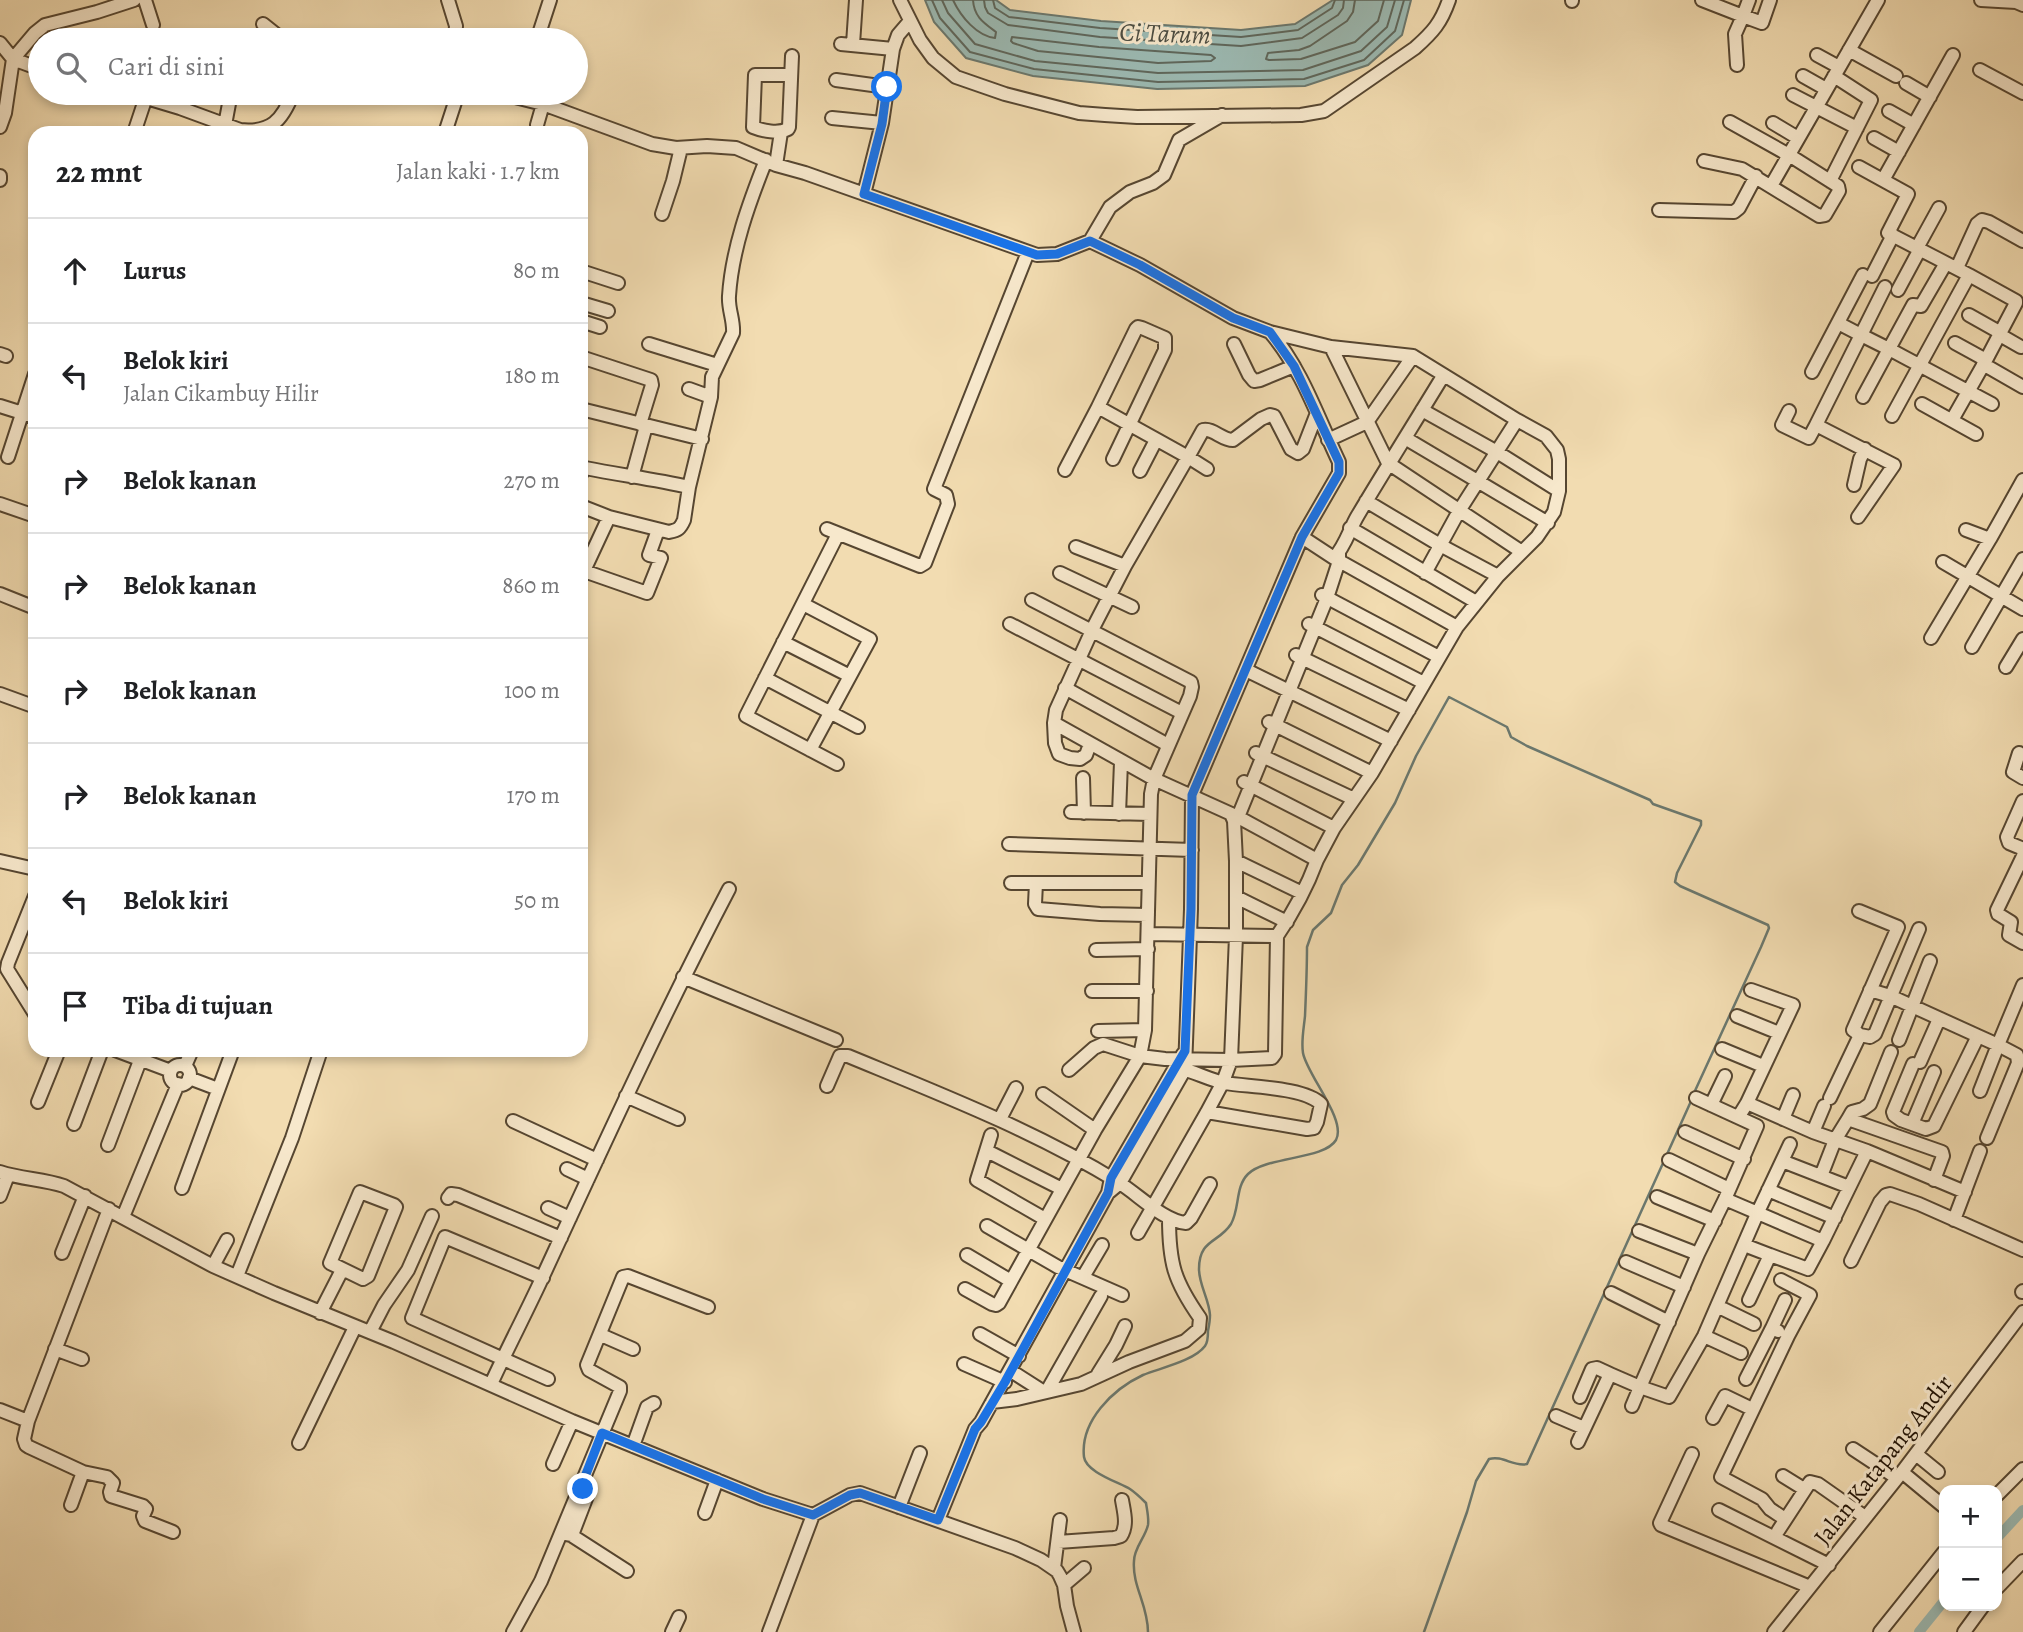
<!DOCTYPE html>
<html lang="id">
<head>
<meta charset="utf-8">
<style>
  :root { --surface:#fff; --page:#f2f2f2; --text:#202124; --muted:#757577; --line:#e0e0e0 }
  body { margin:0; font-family:Alegreya,serif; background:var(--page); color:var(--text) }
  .controls { position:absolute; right:21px; bottom:21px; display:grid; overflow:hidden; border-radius:14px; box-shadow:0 4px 10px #0003 }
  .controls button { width:63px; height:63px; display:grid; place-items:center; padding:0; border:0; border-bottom:2px solid var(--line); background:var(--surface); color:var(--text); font:35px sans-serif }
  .stop { position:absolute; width:21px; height:21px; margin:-16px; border:5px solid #1a73e8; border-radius:50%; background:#fff }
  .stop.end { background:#1a73e8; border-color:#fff; box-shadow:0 2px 7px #0008 }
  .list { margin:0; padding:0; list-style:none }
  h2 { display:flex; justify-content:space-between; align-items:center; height:91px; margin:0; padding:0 28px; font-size:30px }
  h2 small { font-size:23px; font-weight:400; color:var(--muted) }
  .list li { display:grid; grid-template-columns:46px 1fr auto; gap:21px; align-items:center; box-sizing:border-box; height:105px; padding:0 28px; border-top:2px solid var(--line) }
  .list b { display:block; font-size:26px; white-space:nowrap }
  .list p { margin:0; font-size:23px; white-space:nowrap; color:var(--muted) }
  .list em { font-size:23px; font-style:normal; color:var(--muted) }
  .icon { flex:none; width:38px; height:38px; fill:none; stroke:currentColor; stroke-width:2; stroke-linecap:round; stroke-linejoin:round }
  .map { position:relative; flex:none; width:2023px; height:1632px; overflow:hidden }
  .search { position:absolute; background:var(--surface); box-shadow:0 4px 10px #0003; left:28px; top:28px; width:560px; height:77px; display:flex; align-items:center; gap:18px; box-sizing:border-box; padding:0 24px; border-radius:38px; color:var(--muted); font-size:26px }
  .panel { position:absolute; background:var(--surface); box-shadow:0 4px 10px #0003; left:28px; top:126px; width:560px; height:931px; border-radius:21px }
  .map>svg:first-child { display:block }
</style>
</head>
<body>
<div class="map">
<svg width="2023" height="1632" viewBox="0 0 2023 1632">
  <rect width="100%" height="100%" fill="#f2dcb1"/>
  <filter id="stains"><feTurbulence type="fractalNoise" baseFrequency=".00286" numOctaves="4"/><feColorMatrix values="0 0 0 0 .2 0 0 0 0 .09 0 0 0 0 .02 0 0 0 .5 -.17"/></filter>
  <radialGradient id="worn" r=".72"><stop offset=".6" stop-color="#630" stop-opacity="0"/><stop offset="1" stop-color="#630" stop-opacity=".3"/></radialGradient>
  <path fill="#9cbab3" stroke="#6b786e" stroke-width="2" d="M925 0H996L1010 10 1101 21 1241 30 1295 24 1333 0H1411L1402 35 1368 65 1305 86 1157 89 1033 76 966 58 934 22Z"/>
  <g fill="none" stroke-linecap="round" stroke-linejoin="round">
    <path stroke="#5f675c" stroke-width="2" d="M932 0 940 18 970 52 1034 69 1158 82 1304 79 1364 60 1395 31 1404 0
      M942 0 948 13 975 44 1035 61 1158 73 1303 70 1361 51 1387 27 1395 0
      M953 0C961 17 977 36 995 38L996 32C984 23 974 17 973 0
      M984 0 985 7 988 13 1008 25 1100 37 1241 46 1302 38 1338 15 1343 8 1344 0
      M993 0 995 8 1009 17 1100 28 1241 37 1298 30 1332 8 1335 0
      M1355 0 1353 12 1347 21 1310 46 1299 50 1268 53 1266 59 1269 60 1301 59 1355 42 1378 21 1384 0
      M1012 37 1099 47 1211 55 1215 58 1211 61 1158 63 1038 51 1013 43 1011 41Z"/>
    <path stroke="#6b786e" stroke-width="2.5" d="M1148 1632C1148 1605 1132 1586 1134 1561 1134 1548 1145 1538 1148 1525 1149 1518 1147 1510 1146 1503 1141 1498 1136 1493 1130 1489 1118 1482 1086 1472 1084 1457 1080 1421 1113 1389 1143 1375 1160 1368 1194 1361 1205 1346 1208 1342 1208 1336 1208 1331 1209 1326 1210 1320 1210 1315 1209 1299 1199 1285 1199 1269 1199 1239 1219 1243 1231 1224 1240 1208 1235 1187 1248 1174 1267 1156 1324 1160 1336 1140 1347 1120 1307 1075 1303 1053 1301 1041 1304 1027 1305 1016 1306 993 1307 970 1307 947L1313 930 1331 913 1342 885 1358 865 1395 803 1416 756 1449 697 1507 727 1511 737 1527 746 1634 793 1650 800 1653 804 1701 821V825L1677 873 1675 882 1680 886 1768 925 1769 928 1761 947 1694 1093
      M1424 1632 1467 1512 1476 1481 1489 1459C1503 1455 1513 1467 1527 1464L1692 1099"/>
    <path stroke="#9cbab3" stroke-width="10" d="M1997 1538 2023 1510
      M1919 1632 1944 1601"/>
    <defs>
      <path id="minor" d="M145 0 153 25
        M448 0 456 26 455 40
        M900 0 920 40 933 58 956 77 1005 94 1079 113 1105 115 1137 117 1301 115 1324 111 1415 48C1433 32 1441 23 1449 0
        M1572 0V1
        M1702 0 1743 16 1735 34 1737 65
        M1749 0 1743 16 1762 23 1770 0
        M1981 0 2016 2 2023 5
        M263 24 283 40
        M537 40 550 0
        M0 43 13 59
        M841 44 893 49
        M853 44 856 0
        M1849 50 1896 76
        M1817 55 1839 67
        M13 59 35 33 45 25 97 12 134 0
        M13 59 40 69
        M1980 70 2023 93
        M791 75H755L753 127C763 131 778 134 788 129L789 127 792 56
        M1803 76 1826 89
        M836 80 887 87
        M1906 83 1930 97
        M130 93 180 108 240 130C271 133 282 121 293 93
        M499 93 543 104 652 144 676 148 707 146 736 148 776 165 805 173 1037 255 1057 254 1090 241 1110 207 1130 192 1153 183 1164 175 1179 140 1222 115
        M1793 95 1857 128
        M1889 111 1914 125
        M832 118 882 123
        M1773 123 1798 138
        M225 125 231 93
        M537 125 543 104
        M0 127 5 113 13 59
        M134 133 146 97
        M445 133 458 93
        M1874 138 1899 152
        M1704 161 1742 169 1819 216 1825 215 1839 191 1838 186 1789 155 1730 122
        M776 165 781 132
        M1859 167 1908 194 1888 233 1946 263
        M0 176V180
        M1883 180 1953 55
        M1830 181 1871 100 1834 76
        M1771 186 1878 0
        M864 194 882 123 893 49 898 35 910 21
        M1659 210 1734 212 1739 208 1756 176
        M662 214 673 181 681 148
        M1090 241 1140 265 1233 318 1270 332 1331 347 1413 356 1517 420 1459 511 1425 573
        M1917 248 1939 208
        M1957 268 1977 224 1982 220 1989 222 2023 241
        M581 271 618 283
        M1969 275 2016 301V303L1986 360
        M1872 276 1893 235
        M1898 290 1920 249
        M581 303 608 311
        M1969 315 2001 333
        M581 321 600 327
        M1838 323 1861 335 1885 287
        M2000 335 2021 347
        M649 344 717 365
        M1234 344 1249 375 1254 381 1260 380 1294 366
        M1331 347 1388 463 1522 552
        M0 354 6 356
        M581 357 651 380 652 385 640 424
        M1983 364 2023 387
        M1812 372 1863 275
        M689 389 711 397
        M1922 404 1976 434
        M0 406 35 417
        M1098 407 1136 329 1138 327 1142 328 1165 338V350L1113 459
        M581 409 702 439
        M1422 410 1497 452 1559 491
        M1789 411 1782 425 1809 438 1816 425
        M1892 416 1969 275 1946 263 1921 306 1913 305 1889 349 1992 404
        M1952 420 1986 360 1955 343
        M1405 438 1548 523
        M1328 440 1367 422 1413 356
        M8 457 35 374
        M1065 470 1098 407 1188 457 1203 430C1213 428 1222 440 1233 440L1261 419 1270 415 1274 416 1291 449 1298 453 1303 449 1317 413
        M1140 471 1156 440
        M581 474 585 468C620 475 654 479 689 487
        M632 477 646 426
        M1854 485 1860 459 1865 449
        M1366 501 1440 545 1498 576
        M0 504 35 516
        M581 506 609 517
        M1858 517 1894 465 1816 425 1861 335 1889 349 1863 397
        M1350 528 1476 602
        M827 529 920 566 925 563 948 504 946 495 934 489 1028 252
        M1966 530 1990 539
        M1302 537 1334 558 1457 627
        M1076 547 1125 566
        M1334 558C1345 547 1350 528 1358 515 1386 468 1415 422 1443 376
        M1943 562 2023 609
        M584 571 647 593 661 558 649 555 658 530
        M1060 573 1132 607
        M581 577 609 517 669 532C678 530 680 529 684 520L689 487 711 397 712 377 733 333C734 320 728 309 729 296 732 249 749 203 766 160
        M0 594 35 608
        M1322 595 1439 657
        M1032 600 1191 682 1192 687 1190 696 1154 779 1238 817 1317 860C1307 887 1293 913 1277 936L1275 1054 1272 1058 1231 1060 1165 1059 1140 1056 1103 1044 1094 1048 1069 1070
        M803 604 870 639 810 750
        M1010 624 1182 713
        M1309 624 1424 683
        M1931 638 1990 539 2023 480
        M783 642 850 676
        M1972 647 2023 559
        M1296 655 1409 710
        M2006 667 2023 639
        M1246 670 1391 741
        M765 678 858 727
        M1065 688 1168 745
        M0 694 33 706
        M1269 722 1372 773
        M1054 723 1055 743 1059 754 1070 758 1080 759 1086 755 1090 744
        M1256 753 1354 799
        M2019 753 2013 772 2023 778
        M837 764 746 716 838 534
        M1083 778 1084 813
        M1244 782 1334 828
        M2023 801 2007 837 2009 843 2021 848 2023 851
        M1071 812 1150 814
        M1119 814 1121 762
        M1234 821 1238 817 1327 598 1339 561V553
        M1009 844 1192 850
        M2023 856 1997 910 1998 914 2011 922 2009 935 2023 943
        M1317 860 1334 828 1372 773 1457 627 1498 576 1537 537 1554 512 1559 491V459L1557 450 1546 436 1517 420
        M0 861 35 869
        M1236 861 1302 893
        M1011 883H1148
        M1036 883 1035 904 1038 909 1100 914 1148 915
        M35 896 8 963 7 969 35 1014
        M1236 897 1287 922
        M1859 911 1898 927 1853 1030 1860 1035 1870 1037 1875 1034 1919 929
        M1148 934 1277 936
        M1096 950 1148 949
        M683 977 836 1040
        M1870 990 1890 996 1978 1036
        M1092 991H1147
        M1737 1016 1779 1033
        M1098 1031 1145 1030 1151 794 1154 779 1054 723 1056 710 1094 626 1125 566 1188 457 1207 469
        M1899 1040 1930 961
        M1722 1049 1763 1066
        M115 1050 171 1071
        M1920 1062 1939 1019
        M1913 1064 1893 1112 1894 1115 1901 1120 1926 1129 1934 1126 1978 1036 1998 1045 1980 1091
        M170 1075a10 10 0 1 1 20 0a10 10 0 1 1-20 0Z
        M185 1066 192 1050
        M1178 1068C1194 1071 1209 1080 1225 1083 1248 1087 1305 1087 1321 1104L1317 1122 1314 1128 1307 1129 1207 1112
        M189 1078 218 1089
        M827 1086 840 1056H848C940 1094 1033 1130 1118 1182 1138 1194 1163 1221 1186 1223L1191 1218 1210 1184
        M1043 1094 1095 1130
        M626 1096 678 1119
        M1696 1098 1757 1126 1725 1199
        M1830 1098 1860 1035
        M38 1102 59 1050
        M1747 1103 1793 1005 1751 990
        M1711 1105 1725 1076
        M1739 1116 1747 1103 1813 1132 1867 1151 1965 1192
        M1000 1119 1016 1088
        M1783 1119 1793 1095
        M1848 1119 1852 1112 1863 1109 1870 1104 1891 1052
        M513 1121 597 1160
        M74 1124 102 1050
        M1912 1124 1934 1072
        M1685 1132 1744 1159
        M1813 1132 1824 1106
        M991 1135 977 1180 1045 1219
        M1987 1138 2018 1063 2017 1055 1998 1045 2023 985
        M108 1145 144 1050
        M987 1151 1062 1189
        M1669 1160 1729 1189
        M1782 1161 1790 1144
        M567 1169 588 1179
        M0 1172C21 1179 43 1179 64 1186L213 1266 274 1293 394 1342 572 1421 763 1499 813 1515
        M1821 1176 1835 1140 1848 1119 1942 1152 1943 1156 1934 1180
        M182 1188 233 1050
        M1768 1190 1835 1218
        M360 1192 394 1205 396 1207 368 1276 363 1279 330 1263Z
        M1108 1193 1120 1183 1185 1069 1191 909 1192 795 1302 537 1339 473V462C1318 418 1302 369 1270 332
        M0 1196 8 1175
        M1657 1197 1715 1221
        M448 1198 451 1194 458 1195 561 1238
        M548 1208 570 1218
        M123 1217 178 1084
        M1954 1220 1980 1151
        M987 1226 1058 1267 1122 1295
        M1639 1231 1698 1254
        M1138 1233 1207 1112 1223 1082 1231 1060 1236 936V861L1234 821 1231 814
        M1744 1245 1770 1255
        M62 1253 85 1196
        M967 1255 1011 1281
        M1851 1261 1880 1202 1886 1195 1890 1194 1919 1204 2023 1250
        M1626 1262 1684 1287
        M213 1266 227 1240
        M237 1276 292 1138 321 1050
        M1083 1277 1102 1245
        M543 1278 445 1237 412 1318 548 1379
        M1781 1280 1810 1295 1788 1336 1721 1477 1762 1499 1770 1509 1785 1519
        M965 1289 992 1304 996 1305 999 1303 1095 1130 1140 1056 1145 1030
        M2022 1292 2023 1291
        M1611 1293 1669 1322
        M1749 1300 1770 1255 1808 1269 1823 1241
        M320 1313 342 1270
        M1754 1324 1717 1306 1757 1214 1782 1161 1849 1187
        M1778 1331 1772 1328 1785 1300
        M370 1332 384 1305 408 1270 432 1216
        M980 1334 1019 1356
        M601 1335 633 1349
        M1704 1336 1741 1353
        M55 1349 82 1359
        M964 1364 1005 1382
        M1011 1371 1044 1392
        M1098 1374 1116 1345 1125 1326
        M1746 1379 1772 1328
        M491 1384C508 1347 527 1311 544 1274 604 1144 663 1015 729 889
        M1047 1391 1101 1296
        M1580 1397 1592 1369 1597 1368 1610 1374
        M992 1402 1017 1399 1081 1384 1129 1362 1185 1341 1199 1329 1200 1318C1174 1281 1169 1263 1169 1218
        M1632 1406 1640 1387 1669 1397 1704 1336 1717 1306
        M0 1410 28 1421
        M1556 1416 1584 1428
        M1713 1418 1725 1396 1752 1409
        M1578 1442 1610 1374 1640 1387 1698 1254 1725 1199 1823 1241 1867 1151
        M299 1443 355 1327
        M633 1446 647 1407 654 1403
        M1853 1449 1897 1478
        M1692 1454 1660 1523 1661 1525 1810 1587
        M1916 1454 1938 1472
        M553 1464 572 1421
        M83 1472 107 1477 113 1483 110 1492 111 1496 143 1506 146 1509 143 1516 145 1521 173 1532
        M1902 1472 1943 1506
        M1783 1476 1804 1489
        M1997 1495 2023 1469
        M71 1505 83 1472 29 1447 26 1445 24 1439 28 1421 109 1209
        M899 1507 920 1453
        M1719 1510 1829 1565
        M705 1513 717 1480
        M938 1520 975 1429 981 1422 1108 1193 1111 1178 1183 1054
        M1778 1531 1810 1482 1818 1484 1865 1517
        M566 1534 572 1535 587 1496 581 1487
        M571 1535 627 1571
        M1058 1542 1114 1538 1121 1536C1128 1525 1124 1512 1122 1500
        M1054 1568 1060 1520
        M1064 1585 1084 1568
        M1997 1588 2023 1561
        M513 1632 541 1581 620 1391V1387L589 1370 587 1365 623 1277 628 1276 708 1307
        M672 1632 679 1617
        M769 1632 813 1515 850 1495 860 1493 1015 1548 1041 1560 1057 1571 1060 1576 1064 1585 1067 1606 1074 1632
        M1774 1632 1902 1472 2023 1312
        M1880 1632 1944 1552
        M1964 1632 1983 1606"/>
    </defs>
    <use href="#minor" stroke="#564631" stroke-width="16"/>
    <use href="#minor" stroke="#f7e8cc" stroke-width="12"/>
  </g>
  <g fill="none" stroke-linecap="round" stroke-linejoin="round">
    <path stroke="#1a73e8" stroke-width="9" d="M583 1489 581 1487 602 1433 763 1499 813 1515 850 1495 860 1493 938 1520 975 1429 981 1422 1005 1382 1066 1270 1108 1193 1111 1178 1185 1051 1191 909 1192 795 1302 537 1339 473V462L1294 366 1270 332 1233 318 1140 265 1090 241 1057 254 1037 255 864 194 882 124 887 87"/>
  </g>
  <g text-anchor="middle" stroke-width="6" stroke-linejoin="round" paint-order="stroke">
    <g font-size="24" fill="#221406" stroke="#f7e8cc">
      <text transform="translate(1883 1460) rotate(-52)" y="8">Jalan Katapang Andir</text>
    </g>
    <g font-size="26" font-style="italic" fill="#4d4e43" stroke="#f7e8cc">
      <text transform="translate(1165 33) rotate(2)" y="9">Ci Tarum</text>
    </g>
  </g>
  <rect width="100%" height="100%" filter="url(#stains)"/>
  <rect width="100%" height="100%" fill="url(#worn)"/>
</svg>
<div class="controls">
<button>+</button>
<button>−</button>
</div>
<div class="stop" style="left:887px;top:87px"></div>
<div class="stop end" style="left:583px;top:1489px"></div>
<div class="search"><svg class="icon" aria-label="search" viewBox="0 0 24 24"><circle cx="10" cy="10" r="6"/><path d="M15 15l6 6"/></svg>Cari di sini</div>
<section class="panel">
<h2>22 mnt<small>Jalan kaki · 1.7 km</small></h2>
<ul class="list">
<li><svg class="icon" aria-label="ahead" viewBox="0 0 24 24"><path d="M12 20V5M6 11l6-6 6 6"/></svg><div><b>Lurus</b></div><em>80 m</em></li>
<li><svg class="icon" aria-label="left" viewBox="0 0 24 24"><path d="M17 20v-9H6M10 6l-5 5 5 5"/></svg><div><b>Belok kiri</b><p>Jalan Cikambuy Hilir</p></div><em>180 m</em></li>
<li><svg class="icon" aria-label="right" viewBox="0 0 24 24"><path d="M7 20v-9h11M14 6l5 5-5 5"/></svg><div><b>Belok kanan</b></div><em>270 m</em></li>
<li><svg class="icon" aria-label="right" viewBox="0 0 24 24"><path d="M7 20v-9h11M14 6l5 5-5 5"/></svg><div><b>Belok kanan</b></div><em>860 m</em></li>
<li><svg class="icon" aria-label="right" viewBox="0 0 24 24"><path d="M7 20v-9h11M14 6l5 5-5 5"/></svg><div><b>Belok kanan</b></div><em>100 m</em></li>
<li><svg class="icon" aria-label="right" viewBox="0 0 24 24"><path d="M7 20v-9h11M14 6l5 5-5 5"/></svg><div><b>Belok kanan</b></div><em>170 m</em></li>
<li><svg class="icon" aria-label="left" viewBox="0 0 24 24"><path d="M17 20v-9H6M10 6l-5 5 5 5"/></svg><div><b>Belok kiri</b></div><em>50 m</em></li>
<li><svg class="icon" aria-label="arrive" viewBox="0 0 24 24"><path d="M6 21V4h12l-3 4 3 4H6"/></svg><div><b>Tiba di tujuan</b></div></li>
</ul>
</section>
</div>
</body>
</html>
